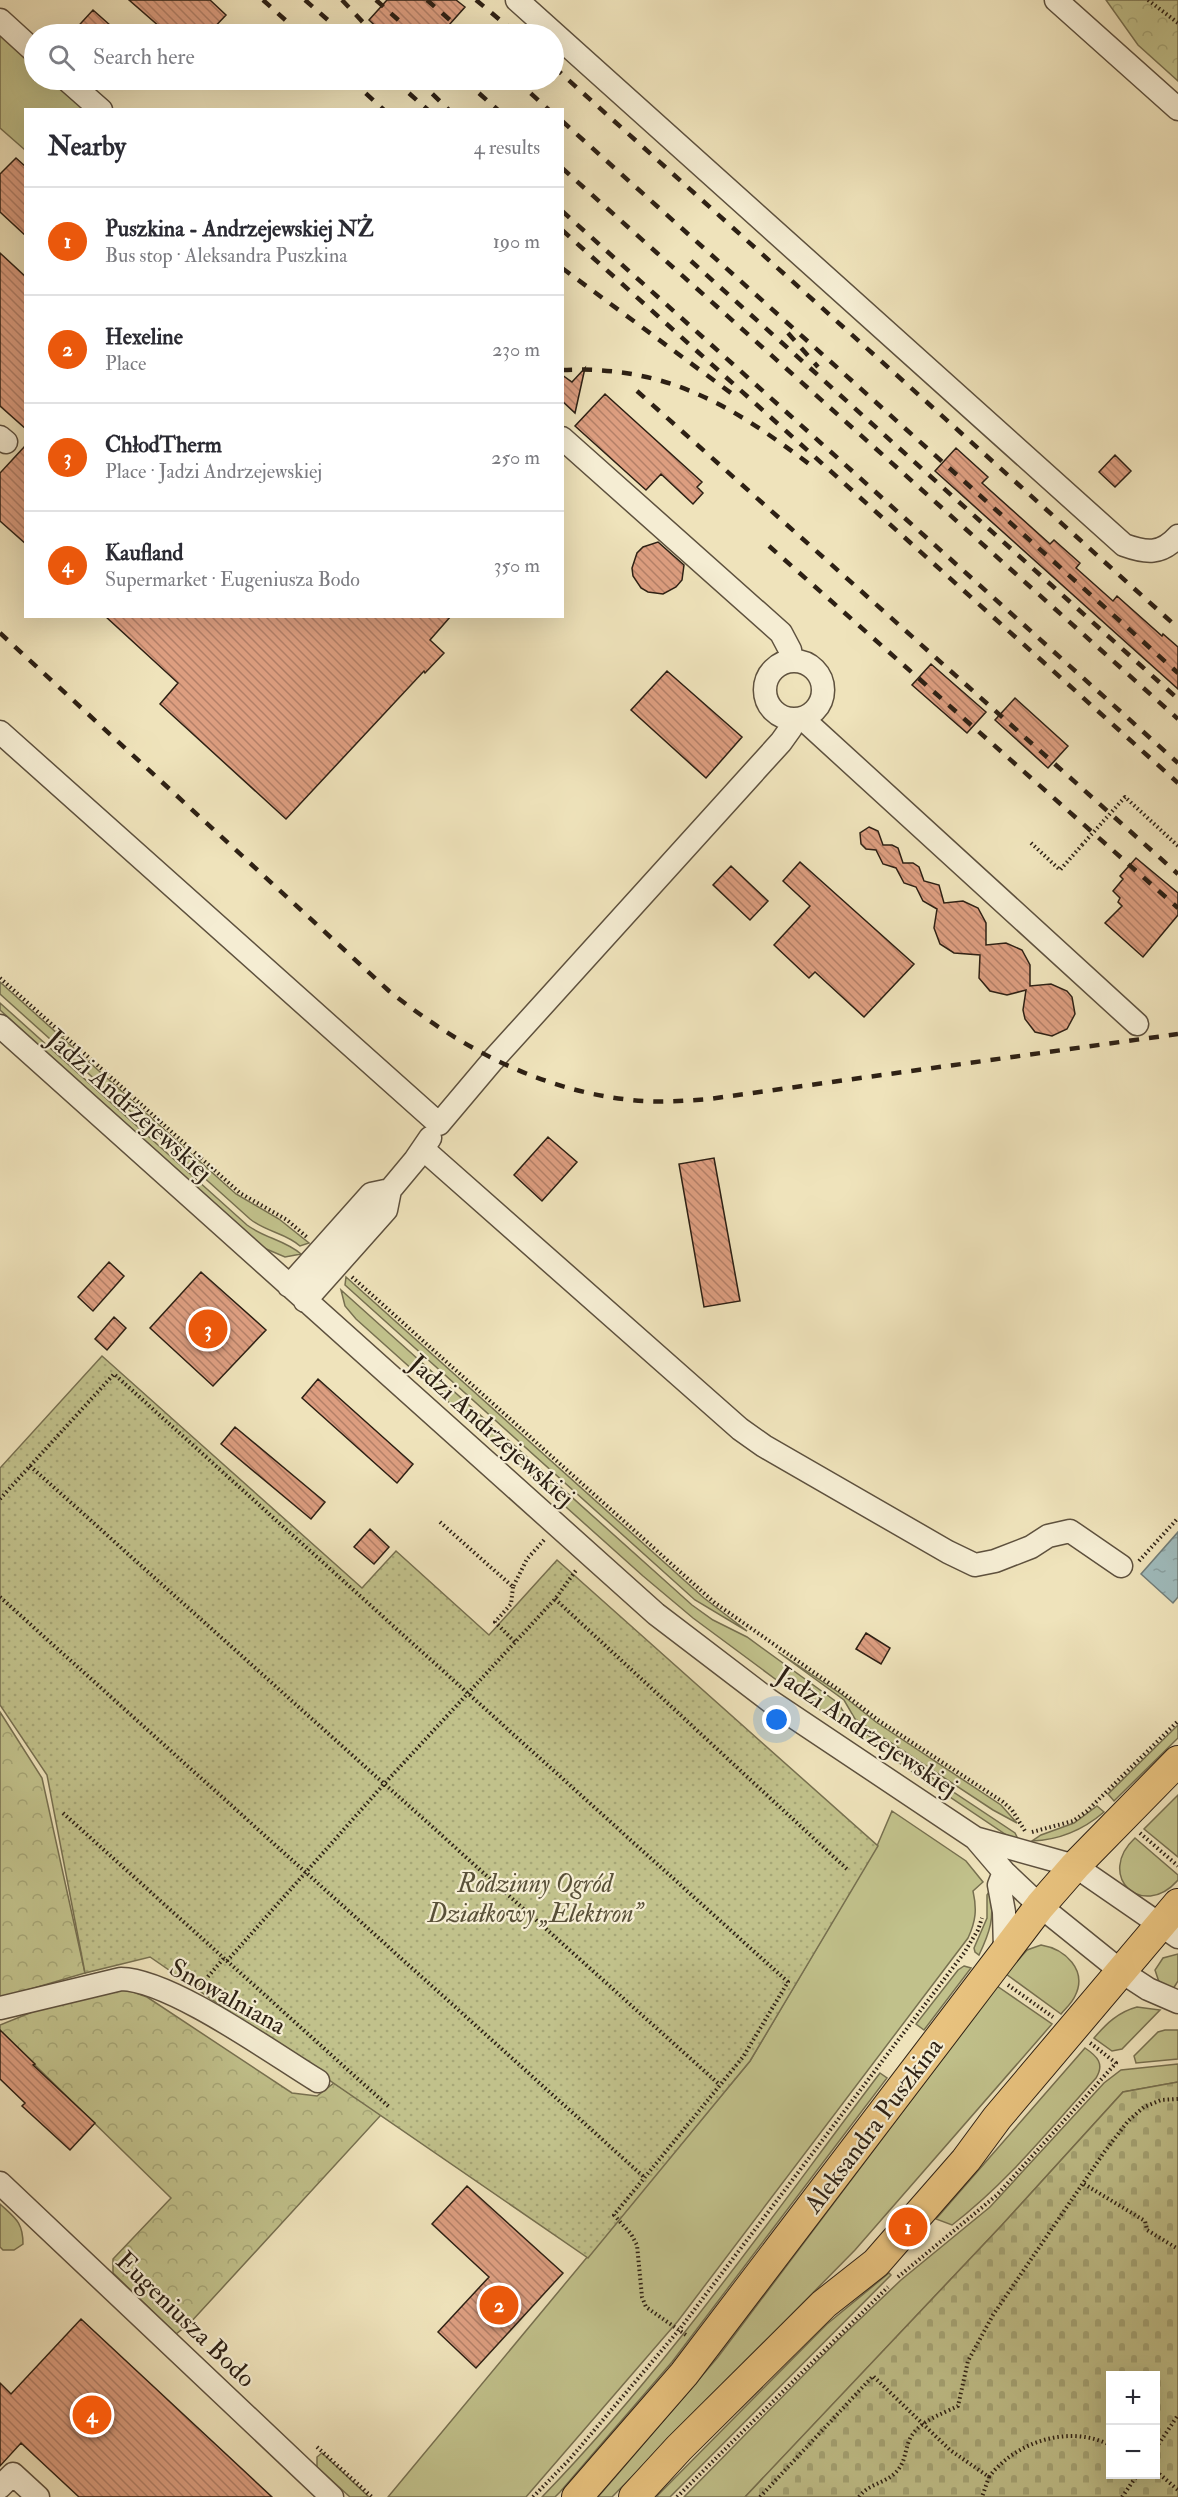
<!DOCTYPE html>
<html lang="en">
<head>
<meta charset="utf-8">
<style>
  :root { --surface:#fff; --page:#f7f7f7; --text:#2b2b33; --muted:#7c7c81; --line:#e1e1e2; --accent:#ea580c }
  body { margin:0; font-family:"IM FELL Double Pica",serif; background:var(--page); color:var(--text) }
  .controls { position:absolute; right:18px; bottom:18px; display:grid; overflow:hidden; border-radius:0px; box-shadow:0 6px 24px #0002 }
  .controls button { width:54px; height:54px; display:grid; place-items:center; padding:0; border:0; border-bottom:2px solid var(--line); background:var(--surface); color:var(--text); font:30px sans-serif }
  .you { position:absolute; left:777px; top:1720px; width:21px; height:21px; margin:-15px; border:4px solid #fff; border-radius:50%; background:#1a73e8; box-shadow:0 0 0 9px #1a73e833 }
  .badge { display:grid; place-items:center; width:39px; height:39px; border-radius:50%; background:var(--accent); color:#fff; font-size:20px; font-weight:700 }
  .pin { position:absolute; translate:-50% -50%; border:3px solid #fff; box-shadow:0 2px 6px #0006 }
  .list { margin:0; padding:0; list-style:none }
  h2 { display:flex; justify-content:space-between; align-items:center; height:78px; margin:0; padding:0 24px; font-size:26px }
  h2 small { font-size:20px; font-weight:400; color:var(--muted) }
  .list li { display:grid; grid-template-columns:39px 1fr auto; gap:18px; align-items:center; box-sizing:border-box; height:108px; padding:0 24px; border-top:2px solid var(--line) }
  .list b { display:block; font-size:22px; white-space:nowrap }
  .list p { margin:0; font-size:20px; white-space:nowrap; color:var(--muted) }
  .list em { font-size:20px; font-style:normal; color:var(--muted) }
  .icon { flex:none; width:33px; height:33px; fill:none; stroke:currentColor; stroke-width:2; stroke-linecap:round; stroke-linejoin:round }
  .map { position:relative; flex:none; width:1178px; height:2497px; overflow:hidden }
  .search { position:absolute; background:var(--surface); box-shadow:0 6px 24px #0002; left:24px; top:24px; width:540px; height:66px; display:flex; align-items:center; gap:15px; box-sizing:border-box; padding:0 21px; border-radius:33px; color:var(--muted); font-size:22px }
  .panel { position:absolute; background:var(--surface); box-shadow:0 6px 24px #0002; left:24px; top:108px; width:540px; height:510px; border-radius:0px }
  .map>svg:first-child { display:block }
</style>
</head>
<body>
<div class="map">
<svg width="1178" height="2497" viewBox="0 0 1178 2497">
  <defs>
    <pattern id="forest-crowns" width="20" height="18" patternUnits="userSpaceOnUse" patternTransform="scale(1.5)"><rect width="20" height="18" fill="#c1c18b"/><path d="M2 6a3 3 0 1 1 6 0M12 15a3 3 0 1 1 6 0" fill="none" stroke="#a6a677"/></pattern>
    <pattern id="cemetery-stones" width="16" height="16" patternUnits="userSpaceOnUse" patternTransform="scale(1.5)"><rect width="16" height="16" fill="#c1c18b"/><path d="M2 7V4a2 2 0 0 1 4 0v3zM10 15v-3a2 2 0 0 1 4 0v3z" fill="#a6a677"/></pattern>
    <pattern id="garden-dots" width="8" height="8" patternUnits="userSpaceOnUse" patternTransform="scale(1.5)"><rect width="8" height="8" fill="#c1c18b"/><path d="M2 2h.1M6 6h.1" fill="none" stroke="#a6a677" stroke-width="1.8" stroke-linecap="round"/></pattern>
    <pattern id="water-ripples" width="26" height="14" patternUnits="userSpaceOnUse" patternTransform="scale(1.5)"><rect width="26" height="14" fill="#9fbbbc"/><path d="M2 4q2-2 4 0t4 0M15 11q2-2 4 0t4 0" fill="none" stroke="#89a0a1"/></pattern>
    <pattern id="building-back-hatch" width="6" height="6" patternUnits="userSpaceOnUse" patternTransform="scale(1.5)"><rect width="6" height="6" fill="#dd9e80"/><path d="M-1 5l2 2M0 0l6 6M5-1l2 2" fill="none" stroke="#b48068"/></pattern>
  </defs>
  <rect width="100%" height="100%" fill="#efe3bb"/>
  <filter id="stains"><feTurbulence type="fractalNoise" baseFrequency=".00333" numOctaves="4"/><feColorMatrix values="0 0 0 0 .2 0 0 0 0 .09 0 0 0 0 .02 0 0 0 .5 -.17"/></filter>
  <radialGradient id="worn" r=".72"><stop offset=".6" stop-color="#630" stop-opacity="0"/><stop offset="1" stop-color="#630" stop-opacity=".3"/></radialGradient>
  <path fill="#c1c18b" stroke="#777050" stroke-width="1.5" d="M0 30 34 60V80H57L91 109 26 110 25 150 0 128Z
    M0 982 236 1194 279 1219 309 1243 300 1246C286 1233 266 1232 250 1219L0 994Z
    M0 1003 247 1225C264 1238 285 1240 301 1254L285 1257 264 1248 0 1010Z
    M346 1277 704 1598 747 1631 695 1600 345 1285Z
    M341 1290 692 1605 713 1620 747 1637 838 1703 851 1724 1015 1833 1018 1839 1008 1836 786 1687 693 1618 643 1576 356 1319 345 1306Z
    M778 1652 841 1694 876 1722 1001 1805 1017 1823 993 1810 855 1719 844 1700Z
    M1178 1725V1738L1114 1801 1108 1794Z
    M1178 1795V1857L1144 1829Z
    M1097 1806 1104 1812C1083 1830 1060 1840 1032 1841L1041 1835 1074 1823Z
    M892 1811 966 1861 983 1882 973 1891C977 1909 976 1921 968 1938L678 2321 526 2497H388L750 2061 877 1846Z
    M1135 1838 1178 1875V1880C1142 1921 1095 1875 1135 1838Z
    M989 1892C996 1916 989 1934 979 1955L975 1952 974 1948 987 1918V1895Z
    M1041 1945C1065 1949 1088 1970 1075 1996 1072 2003 1066 2008 1061 2014L1006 1974 1027 1950Z
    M1178 1954V1981L1173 1989 1159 1982 1155 1970 1163 1958Z
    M964 1966 971 1968 924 2030 916 2024 958 1970Z
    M997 1986 1052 2024 855 2250 612 2497H598L718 2357Z
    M1137 2007 1160 2010 1122 2049 1112 2051 1094 2038C1106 2024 1118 2012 1137 2007Z
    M1165 2030H1178V2059L1136 2063 1134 2056 1158 2032Z
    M1085 2048C1097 2056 1105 2064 1096 2078 1050 2129 1007 2183 952 2225L936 2219Z
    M1178 2064V2082L1123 2092 1002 2225 745 2497H684L839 2339 901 2280 990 2207 1104 2083 1121 2070Z
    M880 2073 887 2078 672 2362 560 2492 555 2497H542C668 2367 771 2217 880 2073Z
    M0 2204C15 2218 23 2222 23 2244L14 2250H3L0 2247Z
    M889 2273 891 2275 670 2497H656L827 2324Z
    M322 2453 369 2497H350L317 2467V2457Z"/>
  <path fill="url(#forest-crowns)" stroke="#777050" stroke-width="1.5" d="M1106 0H1178V81L1138 45Z
    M0 1712 42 1778 85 1973 0 1998Z
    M119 1987 147 1997 292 2093 317 2096 334 2083 381 2115 190 2323 176 2334 113 2273V2259L171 2198 0 2031V2025L47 2006Z"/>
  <path fill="url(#cemetery-stones)" stroke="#777050" stroke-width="1.5" fill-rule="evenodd" d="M1178 2082V2497H745L1002 2225 1123 2092ZM1110 2376H1156V2474H1110Z"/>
  <path fill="url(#garden-dots)" stroke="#777050" stroke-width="1.5" d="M102 1356 362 1588 396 1551 489 1635 557 1560 878 1846 750 2061 588 2258 150 1957 85 1973 47 1775 0 1705V1468Z"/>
  <path fill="url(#water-ripples)" stroke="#717d79" stroke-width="1.5" d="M1178 1532V1597L1173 1603 1141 1574Z"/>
  <path fill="url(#building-back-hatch)" stroke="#2d2014" stroke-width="1.5" d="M129 0H210L226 15 208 34H168Z
    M387 0H456L465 7 441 34H384L369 20Z
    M93 10 120 34H71Z
    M16 158 26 167V236L0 212V174Z
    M0 253 26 277V429L0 406Z
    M585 368 575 413 562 401V375L572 382Z
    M605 394 702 482 697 487 703 493 693 504 661 474 646 490 575 426Z
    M26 445V544L0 521V473Z
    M956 448 988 477 982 483 1050 544 1054 540 1080 563 1076 568 1113 601 1117 596 1162 636 1163 634 1178 647V689L935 471Z
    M1115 455 1131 471 1115 487 1099 472Z
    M658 542 684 565 682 580 676 587 663 594 648 592 641 588 633 576 632 568 637 553 643 547Z
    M105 616H451L430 640 444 653 425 673 424 671 286 819 160 704 178 683Z
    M931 664 986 712 967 733 912 685Z
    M667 671 742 737 706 778 631 710Z
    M1015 698 1068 746 1048 768 995 720Z
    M869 827 878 831 883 845H892L898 848 903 863H913L919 867 924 881 939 885 944 903 963 901 978 908 986 923V945L1006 943 1022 950 1030 965V986L1051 984 1067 991 1072 997 1075 1014 1067 1029 1052 1036 1035 1032 1025 1019 1023 1010 1026 990 1007 995 990 991 979 978 980 955 954 953 940 944 934 928 937 909 923 901 916 887 904 883 896 868 883 864 876 850 866 849 861 844 860 833Z
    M1136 858 1178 893V915L1143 957 1105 923 1122 906 1118 902 1120 898 1113 891 1123 879 1120 876Z
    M800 862 914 964 864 1017 815 972 809 978 774 945 810 906 783 881Z
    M731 866 768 901 750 920 713 885Z
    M548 1137 577 1162 542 1201 514 1175Z
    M714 1158 740 1301 704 1307 679 1164Z
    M109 1262 124 1276 93 1311 78 1297Z
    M201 1272 266 1330 213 1386 150 1328Z
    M114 1317 126 1328 107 1350 95 1339Z
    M318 1379 413 1464 397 1483 302 1398Z
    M235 1427 325 1502 311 1519 221 1444Z
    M370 1529 389 1547 374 1564 354 1547Z
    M866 1633 890 1648 881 1664 856 1649Z
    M0 2030 35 2064 33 2065 95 2123 70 2150 22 2106 25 2103 0 2079Z
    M467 2186 563 2273 476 2368 438 2332 489 2277 432 2224Z
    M81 2319 272 2497H79L21 2443 0 2466V2383L11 2394Z"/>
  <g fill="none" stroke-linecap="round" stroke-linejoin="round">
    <defs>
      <path id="minor" d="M517 0 1124 545C1146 553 1161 555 1178 536
        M1056 0 1178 109
        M0 20 34 51
        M67 80 101 110
        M0 437 6 442
        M562 438 781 633 790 650 792 661
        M765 690a29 29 0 1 1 58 0a29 29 0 1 1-58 0Z
        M802 718 1137 1024
        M0 732 439 1124 493 1060 781 742 791 728 792 719
        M0 1026 656 1614 770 1701 975 1838 1004 1872 1040 1906 1122 1972 1148 1989 1178 2002
        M423 1149 740 1429 764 1446 948 1552 975 1565 995 1561 1031 1547 1048 1536 1070 1531 1121 1566
        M289 1286 371 1194 390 1190
        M305 1301 386 1210 390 1190 415 1160 430 1138
        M975 1838 1075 1866 1178 1937
        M1004 1872 999 1885 1004 1912 1005 1950
        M0 2008 121 1979C171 1980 272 2053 318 2081
        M0 2183 332 2497
        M0 2487 13 2474 38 2497"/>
      <path id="major" d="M577 2497 684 2374 1040 1906 1075 1866 1178 1761
        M634 2497 679 2448 824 2304 876 2263 966 2160 997 2118 1178 1904"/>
    </defs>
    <use href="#minor" stroke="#5e513e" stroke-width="25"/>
    <use href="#major" stroke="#2d2014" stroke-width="32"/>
    <path stroke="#2d2014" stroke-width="4" stroke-dasharray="1.5 3" stroke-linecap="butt" d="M1148 0 1178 23
      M1031 843 1060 870 1082 845
      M0 978 240 1193 287 1220 308 1238
      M352 1277 715 1603 842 1692 878 1720 1003 1802 1012 1810 1025 1831
      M30 1466 720 2085
      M0 1499 114 1374 788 1982 743 2057 614 2215 631 2234 637 2245 642 2297 646 2307 686 2335
      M440 1522 513 1587 527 1559 544 1540
      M1139 1561 1178 1518
      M513 1587 511 1604 495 1622 515 1642
      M0 1597 645 2178
      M555 1599 849 1871
      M63 1813 389 2107
      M1032 1832 1073 1821 1087 1811 1178 1721
      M1140 1833 1178 1866
      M227 1961 385 1783 555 1599 577 1569
      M1008 1985 1053 2017
      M199 1987 224 1958
      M1084 2184 1145 2221 1147 2230 1178 2249
      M898 2277 997 2195 1116 2063 1089 2042
      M317 2447 372 2497
      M1156 2448 1178 2415
      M1156 2471 1178 2490
      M989 2477C1015 2442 1069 2424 1110 2445
      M533 2497 569 2460 679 2330 964 1953 978 1930 982 1918
      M677 2497 888 2287
      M760 2497 873 2376 950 2450 989 2477 982 2497
      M859 2497C868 2484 883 2484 894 2474 906 2463 904 2453 909 2441 916 2422 942 2414 958 2406L968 2361 993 2315 1105 2151 1128 2121 1144 2107 1161 2100 1178 2099
      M1122 2497 1138 2474"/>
    <use href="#minor" stroke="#f5edd3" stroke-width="22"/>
    <use href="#major" stroke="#e8c27e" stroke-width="30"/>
    <path stroke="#2d2014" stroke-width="4.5" stroke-dasharray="10 10" stroke-linecap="butt" d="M263 0 301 34
      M305 0 344 34
      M342 0 374 34
      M376 0 414 34
      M427 0 466 34
      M476 0 517 34
      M554 67 1178 628
      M351 80 384 110
      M394 80 428 110
      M418 80 449 110
      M464 80 498 110
      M516 80 549 110
      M562 121 1178 673
      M562 168 1178 719
      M562 211 1178 763
      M562 230 1178 783
      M691 261 1178 699
      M562 268 735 396
      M788 333 818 367
      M562 370C667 365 733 406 813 467
      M637 391 1178 874
      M769 546 1178 908
      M0 633 389 991C461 1048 539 1090 631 1100 657 1103 683 1101 709 1099L1178 1034"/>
    <path stroke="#2d2014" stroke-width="4" stroke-dasharray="1.5 3" stroke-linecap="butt" d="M1082 845 1125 797 1178 846"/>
  </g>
  <g text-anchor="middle" stroke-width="4.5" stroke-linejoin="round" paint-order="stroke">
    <g font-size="26" fill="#2d2014" stroke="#f5edd3">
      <text transform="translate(130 1105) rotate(42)" y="9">Jadzi Andrzejewskiej</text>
      <text transform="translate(492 1430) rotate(42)" y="9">Jadzi Andrzejewskiej</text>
      <text transform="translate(867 1731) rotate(34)" y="9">Jadzi Andrzejewskiej</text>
      <text transform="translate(228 1996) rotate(29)" y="9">Snowalniana</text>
      <text transform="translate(873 2125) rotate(-53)" y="9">Aleksandra Puszkina</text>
      <text transform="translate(186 2319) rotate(44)" y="9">Eugeniusza Bodo</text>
    </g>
    <g font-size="26" font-style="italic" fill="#595038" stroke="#f5edd3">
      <text x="535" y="1892">Rodzinny Ogród<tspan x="535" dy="30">Działkowy „Elektron”</tspan></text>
    </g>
  </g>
  <rect width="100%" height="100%" filter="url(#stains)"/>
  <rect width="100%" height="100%" fill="url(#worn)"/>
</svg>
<div class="controls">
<button>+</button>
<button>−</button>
</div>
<div class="you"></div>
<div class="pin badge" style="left:908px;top:2227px">1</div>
<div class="pin badge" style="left:499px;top:2305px">2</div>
<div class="pin badge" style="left:208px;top:1329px">3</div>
<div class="pin badge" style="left:92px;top:2415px">4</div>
<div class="search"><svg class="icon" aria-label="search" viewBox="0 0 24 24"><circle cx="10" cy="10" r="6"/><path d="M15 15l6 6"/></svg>Search here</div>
<section class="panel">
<h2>Nearby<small>4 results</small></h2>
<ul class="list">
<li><span class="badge">1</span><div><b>Puszkina - Andrzejewskiej NŻ</b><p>Bus stop · Aleksandra Puszkina</p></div><em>190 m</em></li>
<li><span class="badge">2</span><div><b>Hexeline</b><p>Place</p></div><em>230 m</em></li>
<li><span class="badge">3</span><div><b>ChłodTherm</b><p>Place · Jadzi Andrzejewskiej</p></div><em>250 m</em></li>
<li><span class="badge">4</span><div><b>Kaufland</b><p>Supermarket · Eugeniusza Bodo</p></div><em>350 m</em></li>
</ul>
</section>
</div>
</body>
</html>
